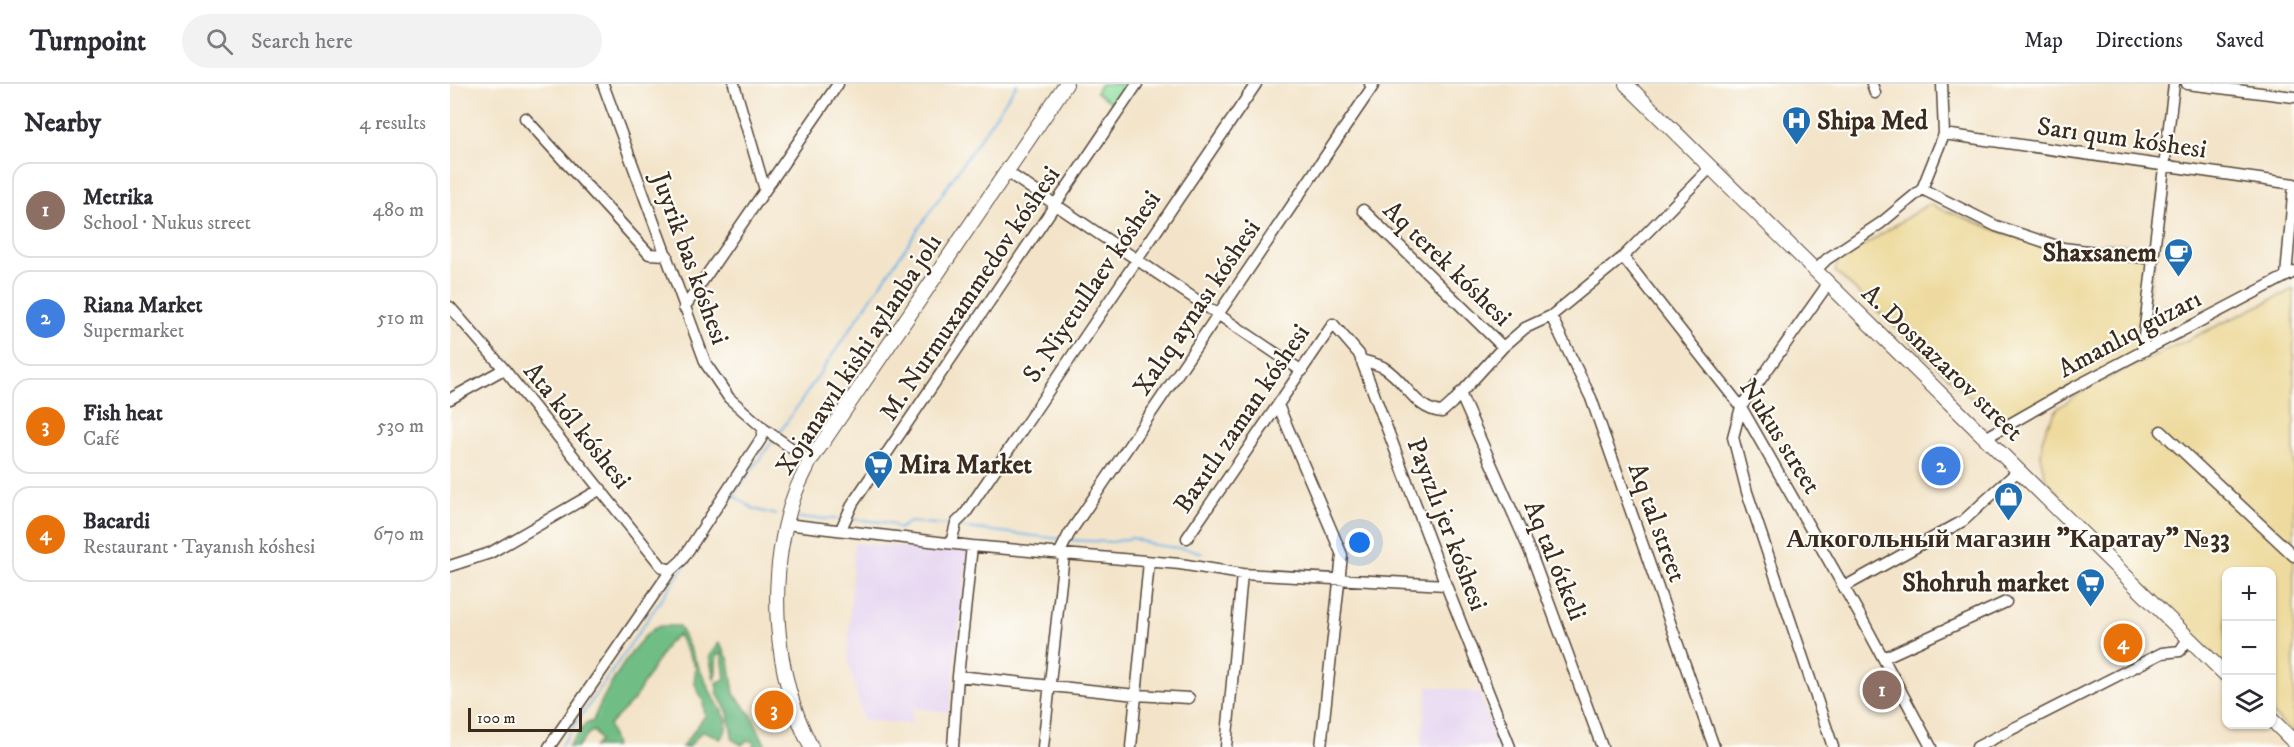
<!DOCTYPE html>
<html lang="en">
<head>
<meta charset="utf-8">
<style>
  :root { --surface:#fff; --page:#f2f2f3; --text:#2b2b33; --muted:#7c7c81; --line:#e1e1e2; --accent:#0f766e }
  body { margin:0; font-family:"IM FELL DW Pica",serif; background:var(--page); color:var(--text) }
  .controls { position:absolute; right:18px; bottom:18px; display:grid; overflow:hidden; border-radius:12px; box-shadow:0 2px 4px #0004 }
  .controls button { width:54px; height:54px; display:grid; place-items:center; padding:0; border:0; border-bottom:2px solid var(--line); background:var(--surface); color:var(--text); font:30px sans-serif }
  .scale { position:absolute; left:18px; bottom:15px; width:114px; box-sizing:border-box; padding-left:6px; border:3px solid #3b2a1e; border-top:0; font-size:16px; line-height:21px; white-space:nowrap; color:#3b2a1e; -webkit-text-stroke:4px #fdfcf7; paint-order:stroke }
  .you { position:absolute; left:910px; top:459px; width:21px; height:21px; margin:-15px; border:4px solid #fff; border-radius:50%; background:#1a73e8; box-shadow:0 0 0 9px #1a73e833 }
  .badge { display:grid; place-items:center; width:39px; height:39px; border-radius:50%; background:var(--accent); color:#fff; font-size:20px; font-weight:700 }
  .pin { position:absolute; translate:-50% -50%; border:3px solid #fff; box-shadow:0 2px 6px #0006 }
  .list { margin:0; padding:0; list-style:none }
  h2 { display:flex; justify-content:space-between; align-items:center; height:78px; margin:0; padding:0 24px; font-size:26px }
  h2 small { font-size:20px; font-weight:400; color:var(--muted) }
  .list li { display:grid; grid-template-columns:39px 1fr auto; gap:18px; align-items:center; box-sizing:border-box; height:96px; margin:0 12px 12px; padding:0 12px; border:2px solid var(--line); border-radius:18px }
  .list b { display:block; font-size:22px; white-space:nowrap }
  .list p { margin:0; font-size:20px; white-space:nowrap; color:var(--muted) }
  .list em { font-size:20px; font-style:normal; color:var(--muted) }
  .icon { flex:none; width:33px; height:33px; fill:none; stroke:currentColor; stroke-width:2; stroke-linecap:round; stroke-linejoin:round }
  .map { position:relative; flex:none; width:1844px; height:663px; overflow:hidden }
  header { display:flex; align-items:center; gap:36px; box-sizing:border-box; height:84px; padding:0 30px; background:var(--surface); border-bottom:2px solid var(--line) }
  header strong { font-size:28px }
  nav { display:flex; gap:33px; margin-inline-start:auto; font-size:21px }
  .search { width:420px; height:54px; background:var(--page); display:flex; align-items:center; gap:15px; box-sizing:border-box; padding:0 21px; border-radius:33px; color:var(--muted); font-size:22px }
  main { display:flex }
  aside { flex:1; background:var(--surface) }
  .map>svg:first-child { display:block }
</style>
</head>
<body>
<header>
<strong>Turnpoint</strong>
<div class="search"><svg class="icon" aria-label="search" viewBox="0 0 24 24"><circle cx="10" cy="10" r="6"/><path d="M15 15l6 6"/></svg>Search here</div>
<nav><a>Map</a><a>Directions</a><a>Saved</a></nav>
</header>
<main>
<aside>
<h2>Nearby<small>4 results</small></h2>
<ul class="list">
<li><span class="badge" style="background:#8d6e63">1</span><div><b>Metrika</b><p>School · Nukus street</p></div><em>480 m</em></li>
<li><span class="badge" style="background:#3f7fe0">2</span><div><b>Riana Market</b><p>Supermarket</p></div><em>510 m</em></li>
<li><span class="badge" style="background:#e8710a">3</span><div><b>Fish heat</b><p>Café</p></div><em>530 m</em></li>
<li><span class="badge" style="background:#e8710a">4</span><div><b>Bacardi</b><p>Restaurant · Tayanısh kóshesi</p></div><em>670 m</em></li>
</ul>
</aside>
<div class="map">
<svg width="1844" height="663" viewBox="0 0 1844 663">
  <rect width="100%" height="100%" fill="#fdfcf7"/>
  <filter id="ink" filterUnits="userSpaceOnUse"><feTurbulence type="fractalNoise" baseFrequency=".0167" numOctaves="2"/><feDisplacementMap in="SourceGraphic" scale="12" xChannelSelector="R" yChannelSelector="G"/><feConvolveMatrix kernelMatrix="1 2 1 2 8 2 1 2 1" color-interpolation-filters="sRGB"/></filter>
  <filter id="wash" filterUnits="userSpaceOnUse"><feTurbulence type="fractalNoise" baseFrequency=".008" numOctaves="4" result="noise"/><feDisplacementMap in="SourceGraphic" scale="24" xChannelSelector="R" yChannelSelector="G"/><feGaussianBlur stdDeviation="1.35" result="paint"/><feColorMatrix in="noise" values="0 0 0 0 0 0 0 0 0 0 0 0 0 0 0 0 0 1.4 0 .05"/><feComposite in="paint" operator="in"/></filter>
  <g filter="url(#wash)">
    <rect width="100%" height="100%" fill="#f3e4c9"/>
    <path fill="#e5d3f1" d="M404 459 518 467 499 628 463 624 461 640 413 636 398 576Z
      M978 602 1029 609 1049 663H970Z"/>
    <path fill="#8bde9f" stroke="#63845e" stroke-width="1.5" d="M651 0H679L665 21 646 8Z"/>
    <path fill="#70bd86" stroke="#567452" stroke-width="1.5" d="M210 542H229L261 609 277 636 275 649 270 655 259 649 252 647 239 663H232L255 632 253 617 244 598 246 584 228 551 218 559 183 617 159 641 165 663H144L150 657 144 647 139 649 128 663H118L135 640 143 637C151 615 188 548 210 542Z
      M269 559 279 576 284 610 302 632 316 663H303L304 658 297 656 292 661 283 656 278 629 268 611 266 599 275 595 272 570 267 571C265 580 268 587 264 595L259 572Z"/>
    <path fill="#eeda9e" stroke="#94825e" stroke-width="1.5" d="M1478 120 1617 173 1655 159 1706 163 1690 267 1549 340 1385 187 1389 174 1404 168Z
      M1844 205V652L1822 629V488H1776V584L1629 436 1595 393 1591 376 1592 357 1597 341 1608 324 1639 303Z"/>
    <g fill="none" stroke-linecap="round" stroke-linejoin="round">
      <path stroke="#73b5e8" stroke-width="2" d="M330 348 567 0
        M283 411 304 425 326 431
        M348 434 390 435
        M402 435 441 439 449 445 459 438 501 441
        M509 443 610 455
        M619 456 662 458 682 454 705 461 743 466 752 469
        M110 663 283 411 322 358"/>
    </g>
  </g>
  <g filter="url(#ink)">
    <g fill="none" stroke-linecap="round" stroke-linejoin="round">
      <defs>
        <path id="minor" d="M153 0 256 280 279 314 314 345 360 377
          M284 0 315 106
          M1422 0 1425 9
          M1737 0 1844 13
          M75 34 199 170 217 171
          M1494 50 1844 100
          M557 88 852 287
          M1472 105 1546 142 1613 164 1704 175
          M913 126 1053 263
          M1173 173 1291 323 1412 535 1481 663
          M1365 187 1377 175 1431 139 1472 105 1494 50 1492 0
          M1836 192 1844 100
          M1378 200 1291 323 1283 353 1297 408 1383 663
          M0 223 54 285 212 483 221 486
          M234 224 388 0
          M1101 232 1141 314 1264 663
          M1692 268 1724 0
          M911 276C918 278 927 280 933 283 956 296 964 326 992 328L1002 319 1053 263 1075 244 1101 232 1173 173 1260 84
          M1010 309 1081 470 1152 663
          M0 315 54 285
          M828 321 892 471 871 663
          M1711 347 1844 472
          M1537 353 1621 305 1844 188
          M336 440 522 462 730 480 792 490 996 501
          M391 445 403 419 687 0
          M737 454 883 240 909 270 996 501 1060 663
          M501 459 506 439 515 430 806 0
          M609 470 619 450 923 2 920 0
          M0 482 40 469 151 405
          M1394 503 1513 437 1569 386
          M1433 574 1556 518
          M508 592 686 611 739 614
          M99 663 221 486 232 476 311 355 314 345
          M503 663 508 592 522 462
          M593 663 614 471
          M681 663 699 478
          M776 663 792 490
          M1527 663 1712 569 1730 567 1739 553"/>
        <path id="major" d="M1176 0 1776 591
          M1822 636 1844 658
          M361 663C323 589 317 494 343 415 347 402 354 390 360 377L616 0"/>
      </defs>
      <use href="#minor" stroke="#574638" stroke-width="13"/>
      <use href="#major" stroke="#574638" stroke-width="16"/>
      <use href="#minor" stroke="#fff" stroke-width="10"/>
      <use href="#major" stroke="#fff" stroke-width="14"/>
    </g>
  </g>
  <defs>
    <symbol id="hospital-pin" viewBox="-11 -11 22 30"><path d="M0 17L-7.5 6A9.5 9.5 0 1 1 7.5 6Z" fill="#1f6fb2" stroke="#fdfcf7"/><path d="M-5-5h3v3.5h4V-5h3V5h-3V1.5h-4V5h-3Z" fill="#fff"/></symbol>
    <symbol id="cafe-pin" viewBox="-11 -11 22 30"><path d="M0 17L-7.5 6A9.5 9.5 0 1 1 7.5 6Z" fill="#1f6fb2" stroke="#fdfcf7"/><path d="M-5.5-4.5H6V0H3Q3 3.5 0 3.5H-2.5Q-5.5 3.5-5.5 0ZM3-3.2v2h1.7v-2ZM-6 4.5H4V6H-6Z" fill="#fff"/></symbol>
    <symbol id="supermarket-pin" viewBox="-11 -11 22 30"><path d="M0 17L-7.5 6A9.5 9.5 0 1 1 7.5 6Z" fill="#1f6fb2" stroke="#fdfcf7"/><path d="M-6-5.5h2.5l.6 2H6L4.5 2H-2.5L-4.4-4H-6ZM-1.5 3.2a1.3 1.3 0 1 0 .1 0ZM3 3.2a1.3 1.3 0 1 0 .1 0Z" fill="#fff"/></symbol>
    <symbol id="shop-pin" viewBox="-11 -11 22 30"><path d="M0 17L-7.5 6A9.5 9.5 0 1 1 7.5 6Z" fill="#1f6fb2" stroke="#fdfcf7"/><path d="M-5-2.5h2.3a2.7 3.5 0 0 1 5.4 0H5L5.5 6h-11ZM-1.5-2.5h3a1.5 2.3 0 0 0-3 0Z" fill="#fff"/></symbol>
  </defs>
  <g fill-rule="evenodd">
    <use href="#hospital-pin" x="1330" y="20" width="33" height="45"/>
    <use href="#cafe-pin" x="1712" y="152" width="33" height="45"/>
    <use href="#supermarket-pin" x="412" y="364" width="33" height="45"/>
    <use href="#shop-pin" x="1542" y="396" width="33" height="45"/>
    <use href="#supermarket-pin" x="1624" y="482" width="33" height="45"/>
  </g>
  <g text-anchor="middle" stroke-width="4.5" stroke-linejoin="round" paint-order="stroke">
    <g font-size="26" font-weight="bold" fill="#3b2a1e" stroke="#fdfcf7" text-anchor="start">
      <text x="1367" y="45">Shipa Med</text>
      <text x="1707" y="177" text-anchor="end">Shaxsanem</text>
      <text x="449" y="389">Mira Market</text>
      <text x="1558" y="463" text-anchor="middle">Алкогольный магазин "Каратау" №33</text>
      <text x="1619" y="507" text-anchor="end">Shohruh market</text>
    </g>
    <g font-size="26" fill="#3b2a1e" stroke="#fdfcf7">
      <text transform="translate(1672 53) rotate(8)" y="9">Sarı qum kóshesi</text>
      <text transform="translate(241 174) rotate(70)" y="9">Juyrik bas kóshesi</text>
      <text transform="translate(998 179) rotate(44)" y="9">Aq terek kóshesi</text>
      <text transform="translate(641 202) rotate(-56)" y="9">S. Niyetullaev kóshesi</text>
      <text transform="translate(519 209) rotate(-56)" y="9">M. Nurmuxammedov kóshesi</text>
      <text transform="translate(746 223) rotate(-56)" y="9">Xalıq aynası kóshesi</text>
      <text transform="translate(1679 249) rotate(-28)" y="9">Amanlıq gúzarı</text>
      <text transform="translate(408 270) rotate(-57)" y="9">Xojanawıl kishi aylanba jolı</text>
      <text transform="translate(1493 278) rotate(44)" y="9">A. Dosnazarov street</text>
      <text transform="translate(791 334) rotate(-56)" y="9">Baxıtlı zaman kóshesi</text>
      <text transform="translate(128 341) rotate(51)" y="9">Ata kól kóshesi</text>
      <text transform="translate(1331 352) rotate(58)" y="9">Nukus street</text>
      <text transform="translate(1208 438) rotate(70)" y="9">Aq tal street</text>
      <text transform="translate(998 440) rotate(69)" y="9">Payızlı jer kóshesi</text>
      <text transform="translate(1106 476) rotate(68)" y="9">Aq tal ótkeli</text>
    </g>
  </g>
</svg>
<div class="controls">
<button>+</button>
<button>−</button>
<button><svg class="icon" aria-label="layers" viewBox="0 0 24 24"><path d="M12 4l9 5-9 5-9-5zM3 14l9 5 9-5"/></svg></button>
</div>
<div class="scale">100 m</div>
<div class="you"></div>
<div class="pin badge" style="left:1432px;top:606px;background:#8d6e63">1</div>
<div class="pin badge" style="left:1491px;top:382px;background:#3f7fe0">2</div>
<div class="pin badge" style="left:324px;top:626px;background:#e8710a">3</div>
<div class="pin badge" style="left:1673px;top:559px;background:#e8710a">4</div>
</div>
</main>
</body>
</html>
